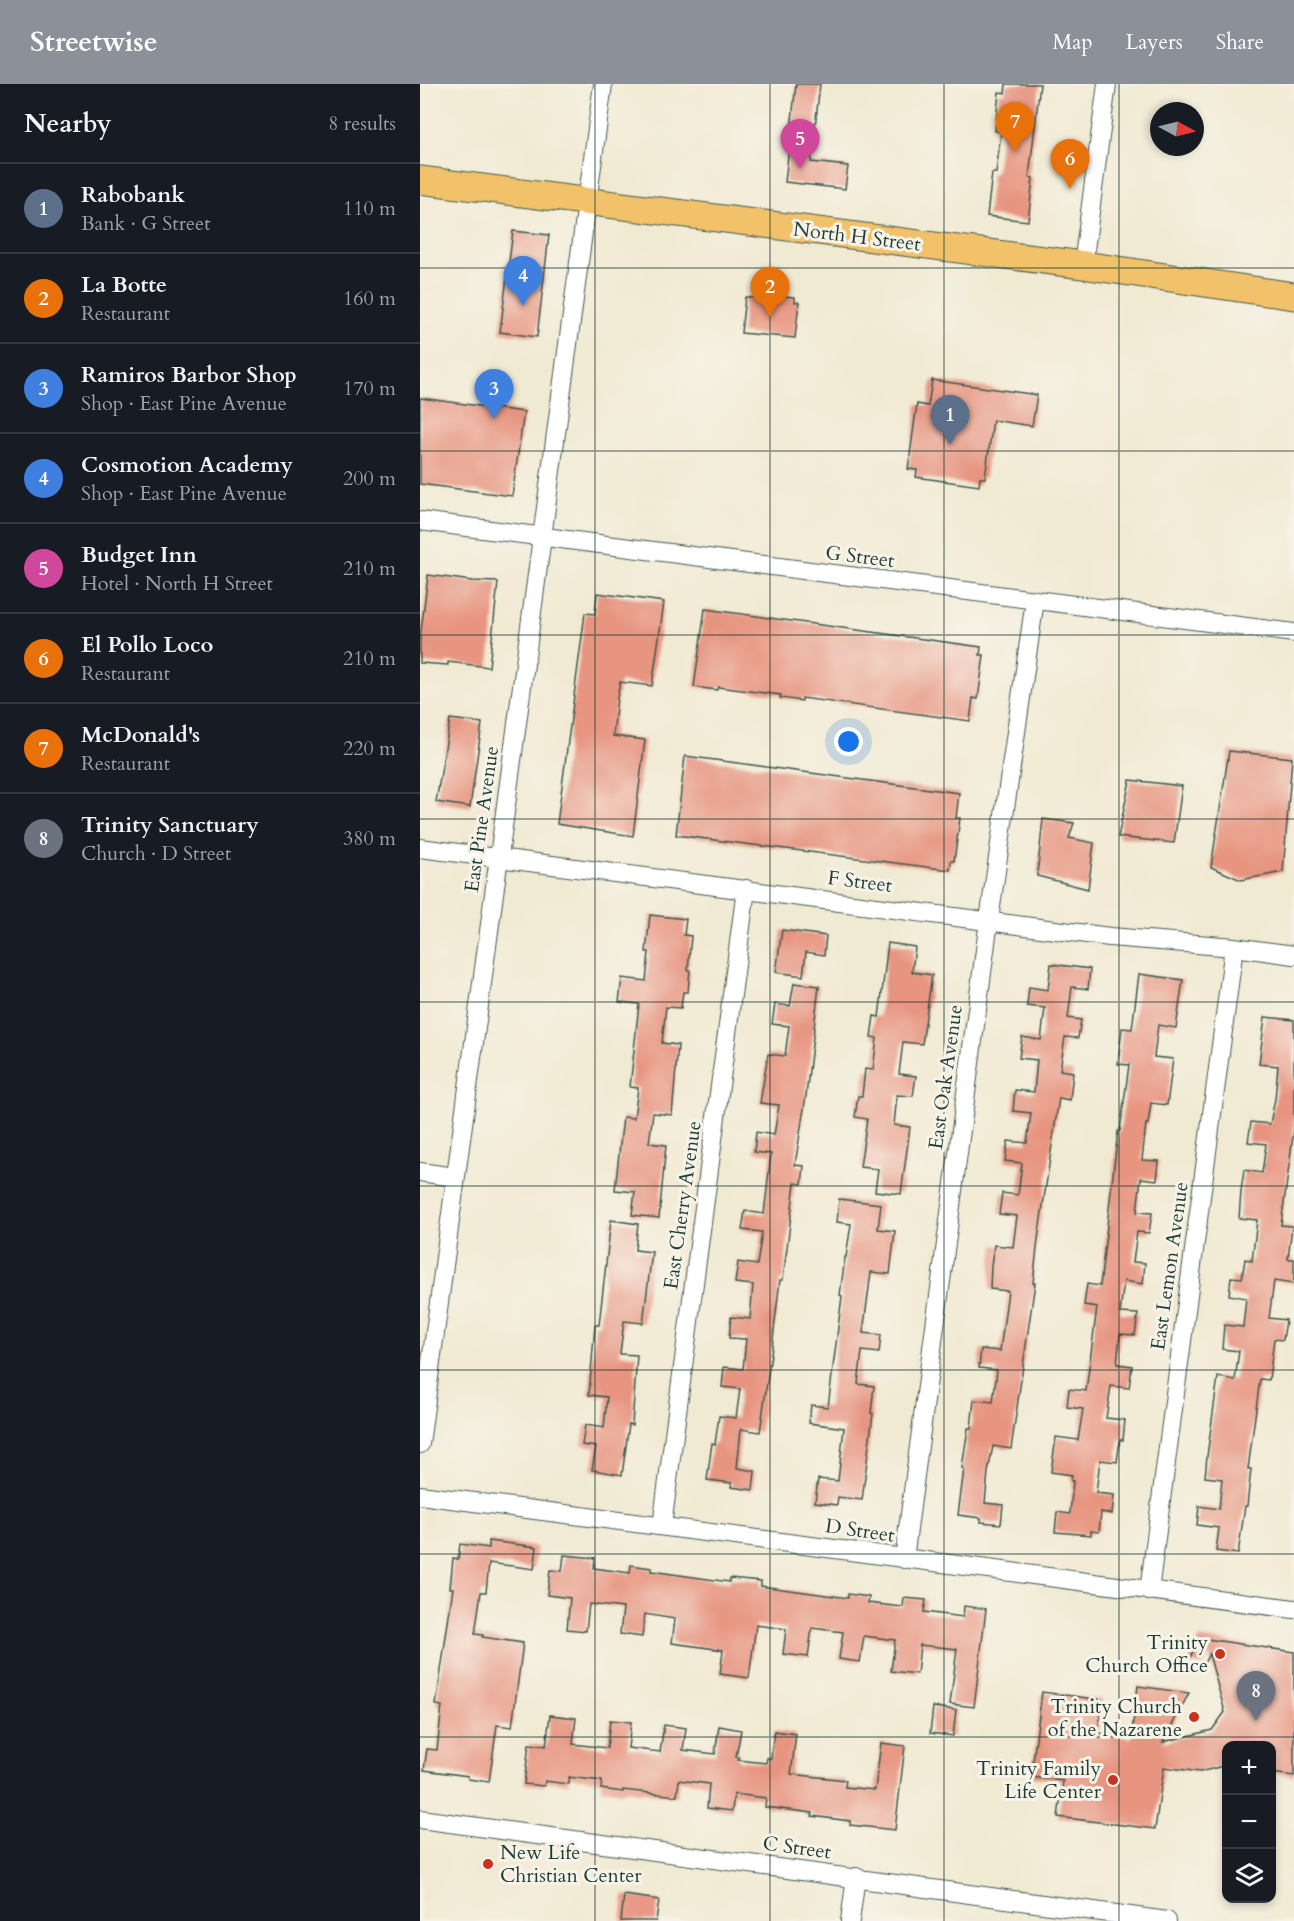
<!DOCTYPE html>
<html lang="en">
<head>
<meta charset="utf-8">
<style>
  :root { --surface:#171b24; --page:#242831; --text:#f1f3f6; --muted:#9ea1a6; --line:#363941; --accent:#8c9099 }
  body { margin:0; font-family:Cardo,serif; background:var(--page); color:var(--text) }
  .controls { position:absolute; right:18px; bottom:18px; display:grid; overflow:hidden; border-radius:12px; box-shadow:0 3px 9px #0003 }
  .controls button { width:54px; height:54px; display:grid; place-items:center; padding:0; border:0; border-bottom:2px solid var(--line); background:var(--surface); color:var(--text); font:30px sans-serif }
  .compass { position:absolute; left:730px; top:18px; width:54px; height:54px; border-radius:50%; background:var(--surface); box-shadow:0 3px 9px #0003; rotate:97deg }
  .you { position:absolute; left:429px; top:658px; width:21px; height:21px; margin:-15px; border:4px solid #fff; border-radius:50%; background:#1a73e8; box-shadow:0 0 0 9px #1a73e833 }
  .badge { display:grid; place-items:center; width:39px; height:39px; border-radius:50%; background:var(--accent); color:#fff; font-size:20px; font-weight:700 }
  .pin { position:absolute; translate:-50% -50px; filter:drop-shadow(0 2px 3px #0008) }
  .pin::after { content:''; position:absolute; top:32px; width:21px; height:18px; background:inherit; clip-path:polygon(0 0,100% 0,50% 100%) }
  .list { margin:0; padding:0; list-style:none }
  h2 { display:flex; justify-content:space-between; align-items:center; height:78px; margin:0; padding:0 24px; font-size:26px }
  h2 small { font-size:20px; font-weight:400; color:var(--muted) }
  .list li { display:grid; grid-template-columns:39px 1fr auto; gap:18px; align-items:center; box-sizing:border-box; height:90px; padding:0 24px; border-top:2px solid var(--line) }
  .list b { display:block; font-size:22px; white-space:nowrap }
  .list p { margin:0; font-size:20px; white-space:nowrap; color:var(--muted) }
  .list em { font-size:20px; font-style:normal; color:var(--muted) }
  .icon { flex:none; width:33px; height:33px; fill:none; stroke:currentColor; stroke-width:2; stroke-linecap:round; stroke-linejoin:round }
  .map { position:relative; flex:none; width:874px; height:1837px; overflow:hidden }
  header { display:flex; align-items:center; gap:36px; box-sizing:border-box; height:84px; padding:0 30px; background:var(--accent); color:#fff }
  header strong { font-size:28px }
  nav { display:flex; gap:33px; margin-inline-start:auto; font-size:21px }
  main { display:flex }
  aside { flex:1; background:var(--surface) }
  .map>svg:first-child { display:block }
</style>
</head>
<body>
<header>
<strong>Streetwise</strong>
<nav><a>Map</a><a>Layers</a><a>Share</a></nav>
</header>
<main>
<aside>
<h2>Nearby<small>8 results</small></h2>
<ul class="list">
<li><span class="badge" style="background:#5c6f8a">1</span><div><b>Rabobank</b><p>Bank · G Street</p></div><em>110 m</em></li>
<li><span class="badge" style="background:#e8710a">2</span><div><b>La Botte</b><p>Restaurant</p></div><em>160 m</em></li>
<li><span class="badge" style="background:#3f7fe0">3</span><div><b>Ramiros Barbor Shop</b><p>Shop · East Pine Avenue</p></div><em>170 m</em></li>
<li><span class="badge" style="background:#3f7fe0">4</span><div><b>Cosmotion Academy</b><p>Shop · East Pine Avenue</p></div><em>200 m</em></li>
<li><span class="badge" style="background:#d1479c">5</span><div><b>Budget Inn</b><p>Hotel · North H Street</p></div><em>210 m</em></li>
<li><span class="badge" style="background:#e8710a">6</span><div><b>El Pollo Loco</b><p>Restaurant</p></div><em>210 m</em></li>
<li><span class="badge" style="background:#e8710a">7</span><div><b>McDonald's</b><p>Restaurant</p></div><em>220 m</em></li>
<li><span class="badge" style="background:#6b7280">8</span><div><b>Trinity Sanctuary</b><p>Church · D Street</p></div><em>380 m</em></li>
</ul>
</aside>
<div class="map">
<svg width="874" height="1837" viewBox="0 0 874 1837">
  <rect width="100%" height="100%" fill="#f7f3e8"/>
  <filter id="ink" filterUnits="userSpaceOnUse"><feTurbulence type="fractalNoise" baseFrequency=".0167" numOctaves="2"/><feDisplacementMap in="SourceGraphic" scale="12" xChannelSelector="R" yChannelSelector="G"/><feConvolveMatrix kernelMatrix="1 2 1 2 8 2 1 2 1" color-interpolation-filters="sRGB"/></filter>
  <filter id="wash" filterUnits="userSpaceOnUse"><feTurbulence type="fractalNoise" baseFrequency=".008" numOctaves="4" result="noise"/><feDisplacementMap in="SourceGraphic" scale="24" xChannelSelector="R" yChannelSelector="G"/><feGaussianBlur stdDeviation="1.35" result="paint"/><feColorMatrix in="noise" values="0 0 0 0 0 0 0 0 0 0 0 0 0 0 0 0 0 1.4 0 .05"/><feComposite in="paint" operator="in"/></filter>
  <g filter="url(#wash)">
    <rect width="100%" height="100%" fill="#f1ead3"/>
    <g id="blocks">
      <path fill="#e79480" d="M376 0H400L391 78 428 82 425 105 365 98Z
        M586 0H620L609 93 613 94 608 137 567 132 572 89H576L581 48 575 47 579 8 585 9Z
        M93 147 129 151 117 253 80 248Z
        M337 210 375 213V218H379L375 254 321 249 325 213 337 214Z
        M512 296 617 311 612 342 573 336 565 394H560L559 402 496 393 497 386 488 385 497 320 508 322Z
        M0 314 104 328 92 412 0 400Z
        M8 491 52 497 78 498 69 583 28 578V581L0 579V555Z
        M177 509 244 518 232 602 200 598 197 614 193 652 225 656 213 752 137 740 165 529 175 530Z
        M285 525 561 563 560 571H564L558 615 553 614 550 637 382 614V617L360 614 361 611 298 603 297 606 274 603Z
        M30 635 62 639 50 723 16 718Z
        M809 667 872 674 863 788 821 796 791 783Z
        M265 672 539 709 536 734H540L534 777H531L530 786 256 751Z
        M710 696 762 702 754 759 698 753Z
        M623 735 654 739 649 754 674 759 668 805 617 792Z
        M230 831 266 835 264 851 271 852 268 886H270L268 908H263L261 924 246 923 242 959 258 961 252 1031 233 1029 229 1059 246 1061 239 1134 212 1131 215 1108 195 1106 203 1033 214 1034 218 1004 210 1003 219 920 199 918 202 894 226 897 229 868H226Z
        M362 846 406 852 404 871 386 868 383 892 356 888Z
        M468 859 495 863 492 888 512 891 502 960 483 958 479 990 496 992 493 1012 477 1011 474 1041 490 1043 481 1110 455 1107 458 1085 440 1083 447 1035 435 1033 438 1012H442L445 985 453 986 457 954 451 953 454 932 459 933Z
        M631 880 670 885 668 905 652 903 648 934 661 936 658 954 645 953 640 986 653 988 650 1016 639 1014 618 1155 613 1199H615L591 1365 573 1362 568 1388 565 1419 583 1421 581 1440 561 1438V1434L538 1431 544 1385 542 1384 548 1344H551L554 1316 573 1318 577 1286 559 1284 561 1265 580 1267 588 1207 570 1205 571 1182 574 1161 593 1163 597 1132 579 1130 582 1109 598 1111 602 1079 585 1077 588 1057 607 1059 611 1029 593 1027 595 1006 614 1008 617 976 599 974 602 953 621 956 625 924 607 922 609 903 628 906Z
        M719 890 763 896 756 944 738 941 734 973 753 975 747 1021 731 1019 728 1040H726L722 1076 739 1077 737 1096 721 1094 717 1128 732 1129 729 1149 717 1148 713 1178 725 1179 723 1200 704 1197 700 1229 718 1230 715 1251 700 1250 697 1280 712 1282 709 1304 691 1302 686 1334 705 1336 703 1356 700 1355 697 1378 680 1376 676 1409 694 1411 692 1430 681 1428 679 1448 671 1447V1451L635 1448 637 1428 650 1430 653 1397H651L652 1391 631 1388 636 1353 658 1356 663 1325 647 1323 649 1305 666 1307 677 1223 664 1221 667 1200 680 1202 698 1047H700L709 981 698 980 702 944 712 945Z
        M374 899 399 902 386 1012 375 1081 384 1082 382 1100 375 1099 363 1196H360L352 1263 340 1348 321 1345 317 1384 335 1387 333 1406 311 1403 312 1399 287 1396 292 1359 295 1360 299 1332 316 1334 320 1305 302 1303 304 1283 323 1285 326 1255 309 1254 311 1233 330 1235 333 1201 315 1199 318 1178 337 1181 342 1148 322 1146 325 1127 344 1130 351 1070 334 1068 336 1048 354 1051 359 1021 340 1019 348 970 365 972 369 942 352 940 355 920 370 922Z
        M845 933 874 936V1045L861 1141 872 1142 868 1175H874V1200L854 1197 849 1234 866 1236 863 1256 854 1255 849 1296 840 1295 828 1385H831L827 1422H825L818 1470 796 1467 799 1444 777 1441 779 1422 799 1425 802 1395 785 1393 787 1372 798 1293 815 1296 819 1267 802 1265 804 1241 823 1243 826 1214 809 1211 811 1193 822 1194 825 1175 832 1177 837 1136 819 1134 821 1107 824 1086 842 1089 846 1060 828 1058 831 1038 850 1040 855 1015 858 982 839 980Z
        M419 1115 461 1120 458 1145 475 1147 470 1190 451 1188 443 1249 461 1251 459 1269 442 1267 438 1300 454 1302 451 1329 453 1330 442 1416 418 1413 417 1421 395 1418 398 1395 418 1397 424 1344 389 1339 391 1321 408 1323 422 1212 420 1211 425 1173H426L431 1140 417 1138Z
        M191 1136 218 1140 215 1166 232 1168 223 1239 204 1237 200 1270 217 1271 212 1341 209 1340 202 1391 172 1386 176 1363 162 1361 165 1341 184 1344 187 1313 169 1311 175 1241H179Z
        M69 1457 117 1463 114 1485 69 1479 66 1508H61L55 1550 63 1551 62 1553 103 1559 92 1643 77 1641 69 1698 48 1695V1692L4 1686 7 1665 17 1666 22 1622 16 1621 33 1504H30L33 1474 38 1475 40 1460 69 1464Z
        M144 1471 175 1474 174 1484 210 1489 211 1481 231 1484V1487L309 1498 310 1494 341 1497V1502L428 1514V1510L449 1513 448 1519 483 1523 484 1514 506 1516 504 1528 543 1533 544 1522 566 1525 554 1623 530 1620 537 1565 500 1561 497 1590 471 1587 475 1556 444 1552 440 1578 419 1575 423 1548 392 1544 388 1573 363 1570 366 1545 336 1541 329 1594 300 1590 303 1566 252 1559 255 1535 225 1530 222 1553 200 1550 203 1524 169 1520 166 1547 147 1545 150 1514 127 1511 130 1486 142 1487Z
        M780 1554 874 1568V1692L852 1689V1662H807V1681L780 1688 744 1683 735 1745 638 1733 643 1697 611 1693 622 1608 682 1616 678 1649 711 1654 718 1602 769 1609 743 1658 792 1646 805 1628 789 1570 783 1581 767 1579Z
        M513 1623 536 1626 533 1652 510 1649Z
        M130 1631 156 1634 153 1660 187 1664 190 1636 211 1638 208 1664 240 1668 244 1641 266 1644 263 1666 295 1670 299 1642 321 1646 316 1673H319L318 1676 346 1679 347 1674H351L354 1647 376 1650 371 1690 426 1696 425 1703 455 1706 461 1659 485 1662 475 1746 430 1741V1737L392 1732 393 1729 345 1723 346 1714 314 1710 312 1727 287 1724 289 1700 259 1696 257 1712 203 1706V1708L181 1705 182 1697 149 1693 148 1700 125 1697 124 1702 104 1700 109 1660 126 1662Z
        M204 1811 239 1816 236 1837H201Z"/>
    </g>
  </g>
  <g filter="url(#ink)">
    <use href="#blocks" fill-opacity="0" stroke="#3e574c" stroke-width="1.5"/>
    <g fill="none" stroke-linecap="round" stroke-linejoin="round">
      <defs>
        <path id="minor" d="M663 181 687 0
          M0 437 874 549
          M0 764 690 853 814 863 874 871
          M0 1088 35 1093
          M0 1360 183 0
          M0 1411 874 1525
          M242 1442 326 805
          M484 1475 569 836 615 516
          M729 1507 814 863
          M0 1735 747 1837
          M430 1837 436 1793"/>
        <path id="highway" d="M0 96 663 181 874 212"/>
      </defs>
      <use href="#minor" stroke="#3e574c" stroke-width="20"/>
      <use href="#highway" stroke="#3e574c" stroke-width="29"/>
      <use href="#minor" stroke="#fff" stroke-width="18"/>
      <use href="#highway" stroke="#f2c26a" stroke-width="27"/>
    </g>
  </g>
  <path fill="none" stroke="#1f3d34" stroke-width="1.5" stroke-opacity="0.55" d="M175 0V1837M350 0V1837M524 0V1837M699 0V1837M0 184H874M0 367H874M0 551H874M0 735H874M0 918H874M0 1102H874M0 1286H874M0 1470H874M0 1653H874"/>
  <g fill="#c8321e" stroke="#f7f3e8" stroke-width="2">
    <circle cx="800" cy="1570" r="6"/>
    <circle cx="774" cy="1633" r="6"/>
    <circle cx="693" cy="1696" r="6"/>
    <circle cx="68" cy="1780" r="6"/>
  </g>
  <g text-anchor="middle" stroke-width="6" stroke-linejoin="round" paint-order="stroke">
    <g font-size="20" fill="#1f3d34" stroke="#f7f3e8">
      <text transform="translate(437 152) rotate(7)" y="7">North H Street</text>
      <text transform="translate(440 472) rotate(7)" y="7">G Street</text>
      <text transform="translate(61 735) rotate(-82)" y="7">East Pine Avenue</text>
      <text transform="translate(440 797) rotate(7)" y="7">F Street</text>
      <text transform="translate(525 993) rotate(-82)" y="7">East Oak Avenue</text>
      <text transform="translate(262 1121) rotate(-82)" y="7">East Cherry Avenue</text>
      <text transform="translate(749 1182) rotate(-82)" y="7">East Lemon Avenue</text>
      <text transform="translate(440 1446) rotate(8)" y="7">D Street</text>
      <text transform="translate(377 1763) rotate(8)" y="7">C Street</text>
    </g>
    <g font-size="20" fill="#1f3d34" stroke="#f7f3e8" text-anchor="end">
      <text x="788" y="1565">Trinity<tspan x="788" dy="23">Church Office</tspan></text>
      <text x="762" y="1629">Trinity Church<tspan x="762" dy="23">of the Nazarene</tspan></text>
      <text x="681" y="1691">Trinity Family<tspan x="681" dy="23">Life Center</tspan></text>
      <text x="80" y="1775" text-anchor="start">New Life<tspan x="80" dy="23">Christian Center</tspan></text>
    </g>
  </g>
</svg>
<div class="controls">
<button>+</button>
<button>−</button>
<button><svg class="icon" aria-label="layers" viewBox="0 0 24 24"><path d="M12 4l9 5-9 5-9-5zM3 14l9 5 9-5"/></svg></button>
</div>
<svg class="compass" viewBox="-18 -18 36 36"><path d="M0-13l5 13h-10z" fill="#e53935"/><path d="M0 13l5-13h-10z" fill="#9ea1a6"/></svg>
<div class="you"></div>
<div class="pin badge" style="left:530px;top:361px;background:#5c6f8a">1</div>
<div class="pin badge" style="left:350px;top:233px;background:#e8710a">2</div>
<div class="pin badge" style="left:74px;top:335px;background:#3f7fe0">3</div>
<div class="pin badge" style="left:103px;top:222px;background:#3f7fe0">4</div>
<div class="pin badge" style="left:380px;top:85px;background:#d1479c">5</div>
<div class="pin badge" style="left:650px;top:105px;background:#e8710a">6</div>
<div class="pin badge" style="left:595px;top:68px;background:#e8710a">7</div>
<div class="pin badge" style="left:836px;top:1637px;background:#6b7280">8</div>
</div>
</main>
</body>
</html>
